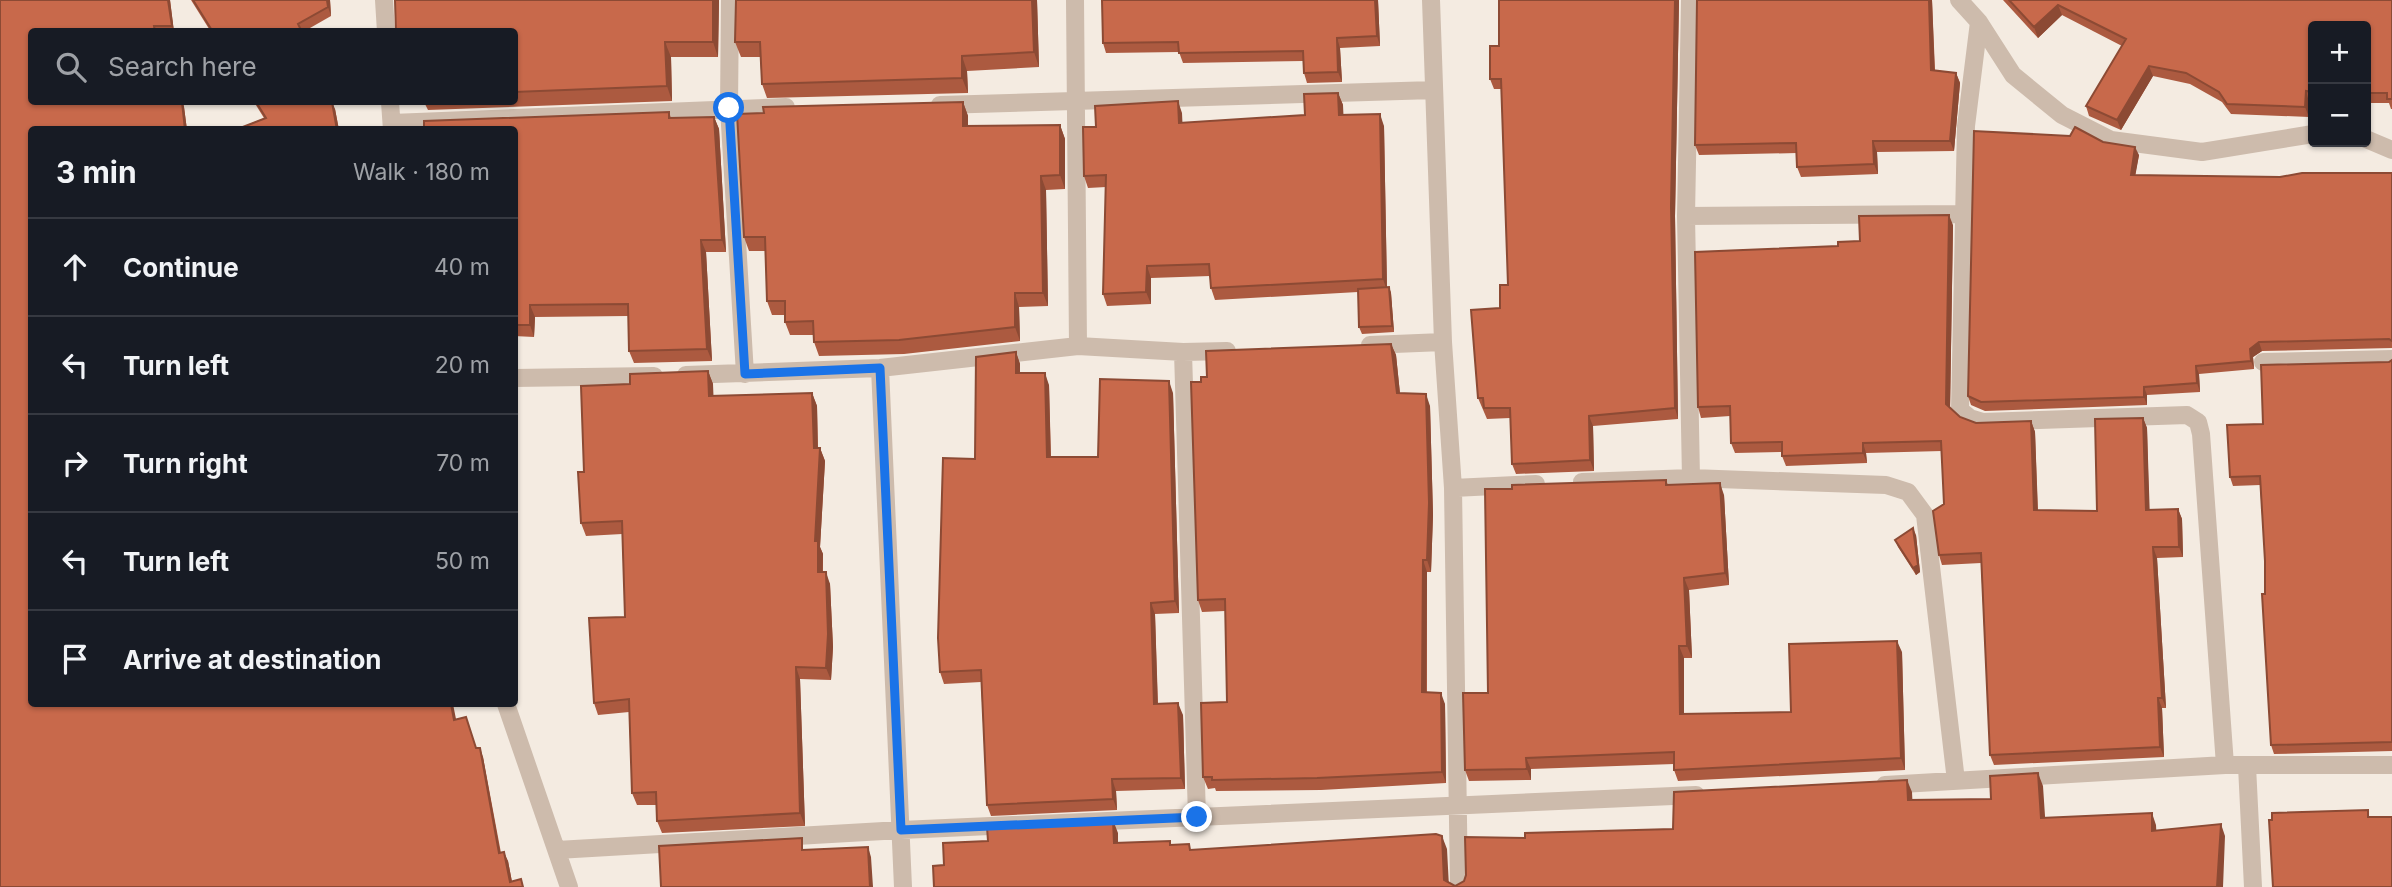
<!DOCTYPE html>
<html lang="en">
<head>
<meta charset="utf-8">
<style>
  :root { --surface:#171b24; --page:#20242c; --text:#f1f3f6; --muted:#9ea1a6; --line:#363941 }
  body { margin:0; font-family:Inter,sans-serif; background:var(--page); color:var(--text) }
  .controls { position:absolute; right:21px; top:21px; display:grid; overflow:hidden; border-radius:7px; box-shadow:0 2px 5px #0004 }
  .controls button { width:63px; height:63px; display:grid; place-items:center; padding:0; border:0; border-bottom:2px solid var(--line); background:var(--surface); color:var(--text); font:35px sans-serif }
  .stop { position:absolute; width:21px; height:21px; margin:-16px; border:5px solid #1a73e8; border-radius:50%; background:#fff }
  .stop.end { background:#1a73e8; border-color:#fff; box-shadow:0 2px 7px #0008 }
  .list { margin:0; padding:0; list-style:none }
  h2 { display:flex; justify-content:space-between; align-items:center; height:91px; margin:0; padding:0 28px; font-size:30px }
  h2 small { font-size:23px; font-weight:400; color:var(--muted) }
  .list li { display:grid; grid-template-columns:46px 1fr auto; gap:21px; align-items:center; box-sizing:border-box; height:98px; padding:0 28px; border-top:2px solid var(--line) }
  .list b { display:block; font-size:26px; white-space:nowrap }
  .list em { font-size:23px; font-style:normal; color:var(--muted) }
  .icon { flex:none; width:38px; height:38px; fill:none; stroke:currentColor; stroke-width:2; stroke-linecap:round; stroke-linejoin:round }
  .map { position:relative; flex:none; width:2392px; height:887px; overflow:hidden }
  .search { position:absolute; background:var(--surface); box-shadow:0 2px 5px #0004; left:28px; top:28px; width:490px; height:77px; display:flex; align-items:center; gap:18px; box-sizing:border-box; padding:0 24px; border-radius:7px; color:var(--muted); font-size:26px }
  .panel { position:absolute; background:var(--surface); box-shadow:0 2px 5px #0004; left:28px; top:126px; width:490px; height:581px; border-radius:7px }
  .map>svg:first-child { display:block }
</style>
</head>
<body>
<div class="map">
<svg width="2392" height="887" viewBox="0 0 2392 887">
  <rect width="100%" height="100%" fill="#f4ebe1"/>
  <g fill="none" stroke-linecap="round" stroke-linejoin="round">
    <path stroke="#cdbbac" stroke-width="18" d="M384 0 386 32
      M730 0 729 108 745 374
      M1075 0 1078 346
      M1431 0 1443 342 1453 488 1459 887
      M1690 0 1686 216 1691 478
      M1959 0 1979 22 2013 75 2062 115 2111 140 2202 152 2313 134
      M1979 22 1966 126 1960 410 1970 418 1983 422 2187 415 2198 422 2201 434 2225 765
      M390 102 392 130
      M940 105 1434 90
      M392 123 786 107
      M2366 139 2392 150
      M1686 216 1964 214
      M1370 345 1443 342
      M1183 352 1197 817
      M2263 362 2392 359
      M880 368 903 887
      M686 375 880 368 1078 346 1183 352 1227 351
      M514 378 654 376
      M1582 482 1691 478 1886 485 1908 492 1925 515 1956 781
      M1453 488 1536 484
      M506 704 569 887
      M2247 766 2253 887
      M1885 785 2225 765H2392
      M557 850 901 830 1696 795"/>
  </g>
  <path fill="#ac5a40" d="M0 0H170L174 32H32V102H183L184 107 187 130H32V704L456 720 483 757 501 853 508 861 512 882 0 887Z
    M191 0H330L331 16 303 32H211Z
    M395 0H719L718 57H671L672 101 428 110 424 102H514V32Z
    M736 0H1037L1039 67 967 71 968 93 767 98 762 84 760 57H741L735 42Z
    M1102 0H1378L1380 46 1340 48 1342 82 1307 83 1304 73 1303 61 1183 63 1179 52 1106 53 1103 43Z
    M1499 0H1679L1675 216 1678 419 1593 426 1594 471 1516 474 1512 464 1510 418 1487 419 1478 398 1500 308 1508 285 1502 89H1494L1490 79 1499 46Z
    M1932 0 1935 70 1956 73 1960 83 1954 151 1877 152 1878 174 1801 177 1797 167V153L1699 155 1695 145Z
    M2003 0H2392V109H2391L2389 103H2366V26H2313V102H2309V117L2231 114 2222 102 2190 84 2153 76 2121 130 2089 116 2086 106 2122 46 2062 15 2038 38Z
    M1338 93 1343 105V115L1384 126 1387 287H1389L1391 293 1394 332 1362 334 1359 327 1358 292 1215 300 1211 288 1210 276 1151 278V304L1107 306 1103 294 1106 187 1088 188 1084 176 1096 127 1182 113V123L1305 115Z
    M254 102H309L310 104 335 109 339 130H235L264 118Z
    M963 102 968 116V126L1060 125 1065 139V189L1046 190 1048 306 1019 307 1020 341 904 354 819 356 814 342 813 335H790L785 322V315H772L767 301 766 251H749L744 237 764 113Z
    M669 112 671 118 714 117 719 129 726 252H706L712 361 634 363 629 351 628 316 535 317 534 337 514 336V130Z
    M2103 142 2139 155 2135 175 2280 177 2392 173V348L2262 351 2253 357 2254 369 2199 374 2200 392 2147 395V405L1985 411 1971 405 1968 396Z
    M1953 225 1950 408 1960 417 1976 423 2031 421 2035 432 2038 510 2097 511 2143 418 2147 428 2149 509H2178L2182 519 2183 557 2157 558 2166 708H2162L2164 757 1994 765 1990 755 1981 563 1942 565 1939 555 1944 504 1942 451 1866 453 1867 463 1786 466 1782 456V452L1735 453 1731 443 1730 416 1701 418 1698 407 1838 246Z
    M1391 344 1396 355 1400 393 1430 406 1433 515 1431 572H1427V692L1445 704 1446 783 1321 790 1216 791 1215 788 1208 789 1203 777 1227 702 1225 611 1202 612 1198 600 1201 382 1207 377Z
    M1016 352 1020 364V373L1049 385 1051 457H1098L1173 393 1179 613 1155 614 1158 704 1183 715 1185 789 1116 791 1117 810 991 816 987 805 981 682 944 684 940 672 975 459Z
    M2392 360V751L2274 754 2271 745 2265 594V561L2260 485 2233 486 2230 477 2263 424Z
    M708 371 713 384V396L812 393 817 406 818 448H820L825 461 820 547 823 554V572L830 584 833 647 831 680 800 679 805 826 662 833 657 821V805H637L632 793 629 712 598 715 594 703 625 617 622 534 586 536 581 523 630 384Z
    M1666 480 1668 485 1724 495 1729 585 1689 590 1692 658H1684V714L1791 712 1902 652 1905 770 1678 781 1674 770V764L1531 769V780L1469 781 1465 770 1488 693 1512 489Z
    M1916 535 1920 572 1916 575 1898 547 1895 540Z"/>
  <path fill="#8c4a34" d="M168 0H170L174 32 172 26Z
    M327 0H330L331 16 328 7Z
    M713 0H719L718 57 713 42Z
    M1032 0H1037L1039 67 1034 52Z
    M1375 0H1378L1380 46 1377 36Z
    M1675 0H1679L1675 216 1678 419 1675 408 1671 206Z
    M1929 0H1932L1935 80 1931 70Z
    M2058 5 2062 15 2038 38 2034 27Z
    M1337 38 1340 48 1342 82 1338 72Z
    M665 42 671 57 672 101 667 86Z
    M962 56 967 71 968 93 962 78Z
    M2149 66 2153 76 2121 130 2117 120Z
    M1956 73 1960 83 1954 151 1950 141Z
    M2306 91 2309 102V117L2305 107Z
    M1338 93 1343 105 1344 127 1339 115Z
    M1178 101 1182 113 1183 135 1179 123Z
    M182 102 184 107 187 130H185Z
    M332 102 335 109 339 130H337Z
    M963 102 968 116V140L963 126Z
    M1380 114 1384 126 1387 291 1383 279Z
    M714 117 719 129 726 252 722 240Z
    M1060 125 1065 139V189L1060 175Z
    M1873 141 1877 152 1878 174 1874 164Z
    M2135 147 2139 155 2134 183 2131 175Z
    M1041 176 1046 190 1048 306 1043 293Z
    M1949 215 1953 225 1950 414 1946 404Z
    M701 240 706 252 712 361 707 349Z
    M1147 266 1151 278V304L1146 292Z
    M1389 287 1391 293 1394 332 1392 326Z
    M1015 293 1019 307 1020 341 1015 327Z
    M530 305 535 317 534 337 530 325Z
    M2259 342 2262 351 2253 357 2254 369 2251 361 2250 349Z
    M1391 344 1396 355 1401 404 1397 393Z
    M1016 352 1020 364V385L1016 373Z
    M2196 366 2199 374 2200 392 2197 383Z
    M708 371 713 384 714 409 709 396Z
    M1045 373 1049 385 1051 468 1047 457Z
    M1169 381 1173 393 1179 613 1175 601Z
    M2144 387 2147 395V405L2144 397Z
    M812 393 817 406 818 460 814 448Z
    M1426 394 1430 406 1433 515 1431 572 1427 560Z
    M1589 416 1593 426 1594 471 1590 460Z
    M2143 418 2147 428 2150 520 2146 510Z
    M2031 421 2035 432 2038 520 2034 510Z
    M1863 443 1866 453 1867 463 1863 453Z
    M820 448 825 461 820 547 823 554 822 585 818 572 815 541Z
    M1720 483 1724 495 1729 585 1725 573Z
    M2178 509 2182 519 2183 557 2179 547Z
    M1913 528 1916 535 1920 572 1916 575 1913 568Z
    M2153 547 2157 558 2166 708 2162 698Z
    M1423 560 1427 572 1426 704 1422 692Z
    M826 572 830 584 833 647 831 680 826 668Z
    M1684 578 1689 590 1692 658 1687 646Z
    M1151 603 1155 614 1158 715 1154 704Z
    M1897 641 1902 652 1905 770 1901 758Z
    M1679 646 1684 658V726L1680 714Z
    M796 667 800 679 805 826 800 813Z
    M1441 693 1445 704 1446 783 1442 772Z
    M2158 698 2162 708 2164 757 2160 747Z
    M1178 703 1183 715 1185 789 1181 778Z
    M451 704H453L458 729 454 720Z
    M480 748 483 757 502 862 499 853Z
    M1526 758 1531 769V780L1527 769Z
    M2038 773 2043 786 2046 831 2041 818Z
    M1112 779 1116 791 1117 810 1113 799Z
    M1907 780 1912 792 1913 813 1908 800Z
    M2152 813 2156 825 2157 844 2152 831Z
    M1113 820 1118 833V855L1114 843Z
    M2221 824 2225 836 2223 887H2217Z
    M1442 836 1447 849 1449 887 1444 880Z
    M868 847 871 857 873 887H870Z
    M504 852 508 861 513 887 510 882Z"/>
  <path fill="#c8694b" stroke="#8c4a34" stroke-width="2" d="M0 0H168L172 26H154L155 32H32V102H182L185 130H32V704H451L454 720 466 717 476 748H480L499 853 504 852 510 882 521 879 523 887H0Z
    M193 0H327L328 7 298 24 301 30 298 32H213Z
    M395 0H713V42H665L667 86 514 92V32H396Z
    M736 0H1032L1034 52 962 56V78L762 84 760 42H735Z
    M1102 0H1375L1377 36 1337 38 1338 72 1304 73 1303 51 1179 53 1178 42 1103 43Z
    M1499 0H1675L1671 206 1675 408 1589 416 1590 460 1512 464 1510 408H1484L1483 398H1478L1471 310 1500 308V285H1508L1501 79H1490V46H1499Z
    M1697 0H1929L1931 70 1956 73 1950 141H1873L1874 164 1797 167 1796 143 1695 145Z
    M2009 0H2392V99H2387V93H2366V26H2313V92L2306 91 2305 107 2227 104 2219 92 2186 73 2149 66 2117 120 2086 106 2126 39 2058 5 2034 27Z
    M1338 93 1339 115 1380 114 1383 279 1211 288 1209 264 1147 266 1146 292 1103 294 1106 175 1084 176 1083 127H1096L1095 106 1178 101 1179 123 1305 115 1304 94Z
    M256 102H309L310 104 324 102H332L337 130H235L266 118Z
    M963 102V126L1060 125V175L1041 176 1043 293H1015V327L899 340 814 342 813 321 785 322V301H767L765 237H744L737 114 764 113 763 107Z
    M669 112V118L714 117 722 240H701L707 349 629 351 628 304 530 305V325H514V130H424V121Z
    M2075 127 2103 142 2135 147 2131 175 2280 177 2302 173H2392V341L2389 339 2259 342 2250 349 2251 361 2196 366 2197 383 2144 387V397L1981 402 1968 396 1974 131 2070 136Z
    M1949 215 1946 404 1960 417 1976 423 2031 421 2034 510 2097 511 2095 419 2143 418 2146 510 2178 509 2179 547H2153L2162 698H2158L2160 747 1990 755 1981 553 1939 555 1933 511 1944 504 1941 441 1863 443V453L1782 456V442L1731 443 1730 406 1698 407 1695 252 1838 246V242L1860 241 1859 216Z
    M1389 287 1392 326 1359 327 1358 289Z
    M1391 344 1397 393 1426 394 1429 503 1427 560H1423L1422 692 1441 693 1442 772 1317 778 1212 780V777H1203L1201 703 1227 702 1225 599 1198 600 1191 382H1201V377H1207L1206 351Z
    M1016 352V373H1045L1047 457H1098L1100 379 1169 381 1175 601 1151 603 1154 704 1178 703 1181 778 1112 779 1113 799 987 805 981 670 940 672 938 638 943 458 975 459 976 357Z
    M2392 360V742L2271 745 2262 594H2265V561L2260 476 2230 477 2227 425 2263 424 2261 365 2389 362Z
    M708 371 709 396 812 393 814 448H820L815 541H818V572H826L828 634 826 668 796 667 800 813 657 821 656 792 632 793 629 699 594 703 589 618 625 617 622 521 581 523 578 472H584L581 386 630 384V374Z
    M1666 480V485L1720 483 1725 573 1684 578 1687 646H1679L1680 714 1791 712 1789 644 1897 641 1901 758 1674 770V752L1526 758 1527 769 1465 770 1463 693H1488L1485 489H1512V485Z
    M1913 528 1918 565 1913 568 1895 540Z
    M2038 773 2041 818 2152 813V831L2221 824 2217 887H934L933 866 944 865 943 843 988 841 987 827 1113 820 1114 843 1170 841V845L1189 844 1190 850 1436 834 1442 836 1444 880 1455 886 1464 881 1466 875 1465 837 1525 838V833L1673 829 1674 792 1907 780 1908 800 1991 799 1990 776Z
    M2368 810V817H2392V887H2273L2269 820H2272V813Z
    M802 838V850L868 847 870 887H661L659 846Z"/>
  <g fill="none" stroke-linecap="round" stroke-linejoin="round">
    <path stroke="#1a73e8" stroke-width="9" d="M729 108 745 374 880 368 901 830 1197 817"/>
  </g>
</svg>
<div class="controls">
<button>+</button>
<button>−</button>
</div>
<div class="stop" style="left:729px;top:108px"></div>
<div class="stop end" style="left:1197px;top:817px"></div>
<div class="search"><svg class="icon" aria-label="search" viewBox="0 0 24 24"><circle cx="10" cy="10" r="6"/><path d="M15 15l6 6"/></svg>Search here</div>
<section class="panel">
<h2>3 min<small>Walk · 180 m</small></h2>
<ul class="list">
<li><svg class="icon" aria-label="ahead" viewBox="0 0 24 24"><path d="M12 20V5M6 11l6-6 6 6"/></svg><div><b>Continue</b></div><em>40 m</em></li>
<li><svg class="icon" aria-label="left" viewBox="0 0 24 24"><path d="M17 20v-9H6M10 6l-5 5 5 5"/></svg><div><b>Turn left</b></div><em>20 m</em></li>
<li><svg class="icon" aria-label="right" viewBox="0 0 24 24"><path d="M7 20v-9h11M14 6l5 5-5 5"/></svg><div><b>Turn right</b></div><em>70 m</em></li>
<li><svg class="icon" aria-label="left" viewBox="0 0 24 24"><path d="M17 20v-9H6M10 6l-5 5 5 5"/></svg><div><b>Turn left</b></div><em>50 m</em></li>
<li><svg class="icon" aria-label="arrive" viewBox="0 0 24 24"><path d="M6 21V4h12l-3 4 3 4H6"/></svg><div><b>Arrive at destination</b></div></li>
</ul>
</section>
</div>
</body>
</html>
